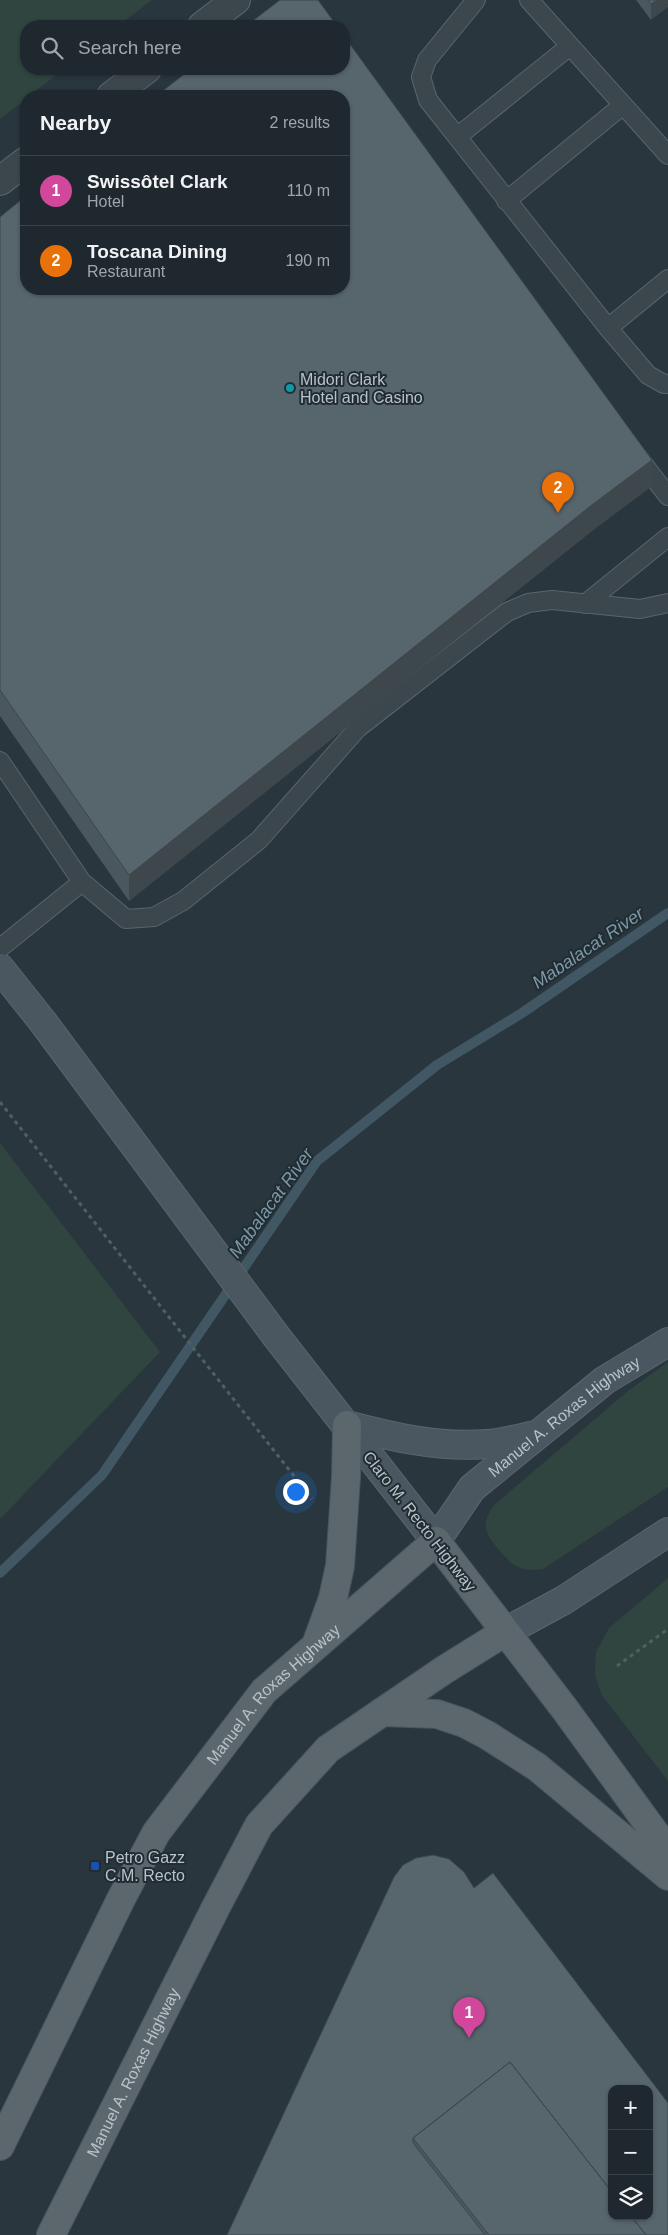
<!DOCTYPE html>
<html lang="en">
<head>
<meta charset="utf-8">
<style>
  :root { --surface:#1f282e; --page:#2c343a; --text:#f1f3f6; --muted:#a1a6aa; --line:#3c444a; --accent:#9accec }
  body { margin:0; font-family:Helvetica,sans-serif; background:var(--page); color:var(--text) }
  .controls { position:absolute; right:15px; bottom:15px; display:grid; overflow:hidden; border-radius:10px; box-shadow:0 1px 4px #0004 }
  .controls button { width:45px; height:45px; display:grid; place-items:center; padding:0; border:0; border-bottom:1px solid var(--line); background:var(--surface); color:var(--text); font:25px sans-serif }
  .you { position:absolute; left:295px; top:1491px; width:18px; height:18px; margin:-12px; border:4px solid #fff; border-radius:50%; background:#1a73e8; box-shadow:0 0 0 8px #1a73e833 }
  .badge { display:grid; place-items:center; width:32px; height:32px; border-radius:50%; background:var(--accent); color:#fff; font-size:16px; font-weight:700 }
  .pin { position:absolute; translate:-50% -41px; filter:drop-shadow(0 1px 2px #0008) }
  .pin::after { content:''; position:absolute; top:26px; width:18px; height:15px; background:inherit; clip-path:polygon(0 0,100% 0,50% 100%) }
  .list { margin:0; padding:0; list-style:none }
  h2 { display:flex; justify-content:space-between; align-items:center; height:65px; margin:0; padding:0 20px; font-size:21px }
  h2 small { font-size:16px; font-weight:400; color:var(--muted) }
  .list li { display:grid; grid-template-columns:32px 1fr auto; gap:15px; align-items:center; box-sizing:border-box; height:70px; padding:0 20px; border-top:1px solid var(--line) }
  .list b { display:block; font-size:19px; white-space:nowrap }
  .list p { margin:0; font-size:16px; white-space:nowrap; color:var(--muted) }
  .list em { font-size:16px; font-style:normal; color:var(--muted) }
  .icon { flex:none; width:28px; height:28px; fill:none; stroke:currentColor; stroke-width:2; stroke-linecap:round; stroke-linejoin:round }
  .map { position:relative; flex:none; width:668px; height:2235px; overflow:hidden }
  .search { position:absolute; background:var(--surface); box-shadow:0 1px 4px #0004; left:20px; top:20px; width:330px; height:55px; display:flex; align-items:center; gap:12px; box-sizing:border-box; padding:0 18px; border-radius:20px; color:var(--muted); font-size:19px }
  .panel { position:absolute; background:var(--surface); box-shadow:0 1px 4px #0004; left:20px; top:90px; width:330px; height:205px; border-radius:20px }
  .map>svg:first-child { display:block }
</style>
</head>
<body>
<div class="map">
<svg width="668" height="2235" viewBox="0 0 668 2235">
  <rect width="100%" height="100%" fill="#29363d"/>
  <path fill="#304540" d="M0 0H152L118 26H26V69H64L29 96H26V99L0 119Z
    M0 1143 160 1352 0 1519Z
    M668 1362V1487L543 1569C520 1572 513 1566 499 1550 484 1533 481 1524 494 1505L628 1391Z
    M668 1578V1781L601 1694 595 1674 596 1652 609 1628Z"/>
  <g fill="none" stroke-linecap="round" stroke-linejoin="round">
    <path stroke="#415764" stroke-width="10" d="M0 1573 102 1475 317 1161 437 1065 522 1013 668 913"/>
    <defs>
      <path id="lane" d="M476 0 427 60 421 77 428 100 608 328 648 375 664 384H668
        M529 0 668 155
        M457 137 570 46
        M506 201 623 105
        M608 328 668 279
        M637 456 668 496
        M585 604 668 537
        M0 761 82 882
        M0 948 82 882 126 919 154 917 183 901 259 840 358 728 507 612 528 603 552 600 640 609 668 603"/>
      <path id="street" d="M202 26 236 0
        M111 96 147 69
        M0 181 26 161"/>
      <g id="secondary">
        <path id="s1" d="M0 968 43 1022 276 1336 436 1541 472 1488 605 1380 668 1342"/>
        <path d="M347 1425C392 1437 439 1448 487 1444 503 1443 520 1438 536 1435"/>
        <path d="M505 1632 564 1600 668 1532"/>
      </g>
      <g id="primary">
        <path d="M316 1645 333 1598 340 1566 346 1477 347 1425"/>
        <path d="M382 1712 437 1714 464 1723 487 1735 537 1767 668 1876"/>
        <path id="s2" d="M0 2146 121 1899 156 1833 264 1691 436 1541 564 1708 668 1851"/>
        <path id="s3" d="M51 2235 215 1909 259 1825 328 1749 444 1670 505 1632"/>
      </g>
    </defs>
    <use href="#lane" stroke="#5a656b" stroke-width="20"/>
    <use href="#street" stroke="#5a656b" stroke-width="30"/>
    <use href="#secondary" stroke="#5a656b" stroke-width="30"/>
    <use href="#primary" stroke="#49535a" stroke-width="30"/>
    <path stroke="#4f615f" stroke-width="3" stroke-dasharray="4 4" stroke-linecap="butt" d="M0 1102 312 1499
      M617 1666 668 1629"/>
    <use href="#lane" stroke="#3c474d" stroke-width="18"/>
    <use href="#street" stroke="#3c474d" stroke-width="28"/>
    <use href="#secondary" stroke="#4b5760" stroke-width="28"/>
    <use href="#primary" stroke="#5b676d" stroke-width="28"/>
  </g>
  <path fill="#4b575e" d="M636 0H668L651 20Z
    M0 217 652 486 593 530 129 901 0 716Z
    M474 1888 668 2235H227Z"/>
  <path fill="#3d474c" d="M657 0H668V7L651 20V4Z
    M652 460V486L593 530 129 901V875L593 504Z"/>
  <path fill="#57656d" stroke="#3d474c" d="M280 0H318L337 26H246Z
    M648 0H657L651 4Z
    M344 36 652 460 593 504 129 875 0 690V217L26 196V289H344V96H156L191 69H344Z
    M433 1855 449 1859 464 1872 474 1888 493 1873 668 2103V2235H646L631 2216H649V2089H612V2192L510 2062 413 2138V2143L485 2235H227L394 1877 403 1865 416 1858Z
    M510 2062 612 2192V2216H631L646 2235H489L413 2138Z"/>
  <circle fill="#0f9aa8" stroke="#212c33" stroke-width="2" cx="290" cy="388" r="5"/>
  <rect fill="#1a4fb4" stroke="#212c33" stroke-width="2" x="90" y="1861" width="10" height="10" rx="2.5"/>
  <g text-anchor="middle" stroke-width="4" stroke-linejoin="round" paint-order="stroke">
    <g font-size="16" fill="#b9c2c8" stroke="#212c33" text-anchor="start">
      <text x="300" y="385">Midori Clark<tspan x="300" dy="18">Hotel and Casino</tspan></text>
      <text x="105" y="1863">Petro Gazz<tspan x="105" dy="18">C.M. Recto</tspan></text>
    </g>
    <g font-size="16" fill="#b9c2c8" stroke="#212c33">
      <text dy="6" stroke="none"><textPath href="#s1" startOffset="901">Manuel A. Roxas Highway</textPath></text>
      <text transform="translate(420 1521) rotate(52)" y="6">Claro M. Recto Highway</text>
      <text dy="6" stroke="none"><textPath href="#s2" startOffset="532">Manuel A. Roxas Highway</textPath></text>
      <text dy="6" stroke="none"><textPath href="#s3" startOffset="182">Manuel A. Roxas Highway</textPath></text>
    </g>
    <g font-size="18" font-style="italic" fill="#7d98a7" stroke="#212c33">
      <text transform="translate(588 948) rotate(-34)" y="6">Mabalacat River</text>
      <text transform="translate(271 1203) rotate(-54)" y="6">Mabalacat River</text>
    </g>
  </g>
</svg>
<div class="controls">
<button>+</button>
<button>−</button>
<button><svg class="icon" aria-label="layers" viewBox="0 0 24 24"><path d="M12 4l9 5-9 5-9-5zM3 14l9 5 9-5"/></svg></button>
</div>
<div class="you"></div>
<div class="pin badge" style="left:469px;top:2038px;background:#d1479c">1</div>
<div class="pin badge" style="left:558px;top:513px;background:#e8710a">2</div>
<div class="search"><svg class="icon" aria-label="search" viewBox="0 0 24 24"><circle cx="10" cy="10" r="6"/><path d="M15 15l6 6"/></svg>Search here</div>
<section class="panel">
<h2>Nearby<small>2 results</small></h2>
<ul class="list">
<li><span class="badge" style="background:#d1479c">1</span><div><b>Swissôtel Clark</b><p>Hotel</p></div><em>110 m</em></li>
<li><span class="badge" style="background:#e8710a">2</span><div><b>Toscana Dining</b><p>Restaurant</p></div><em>190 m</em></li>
</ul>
</section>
</div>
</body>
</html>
